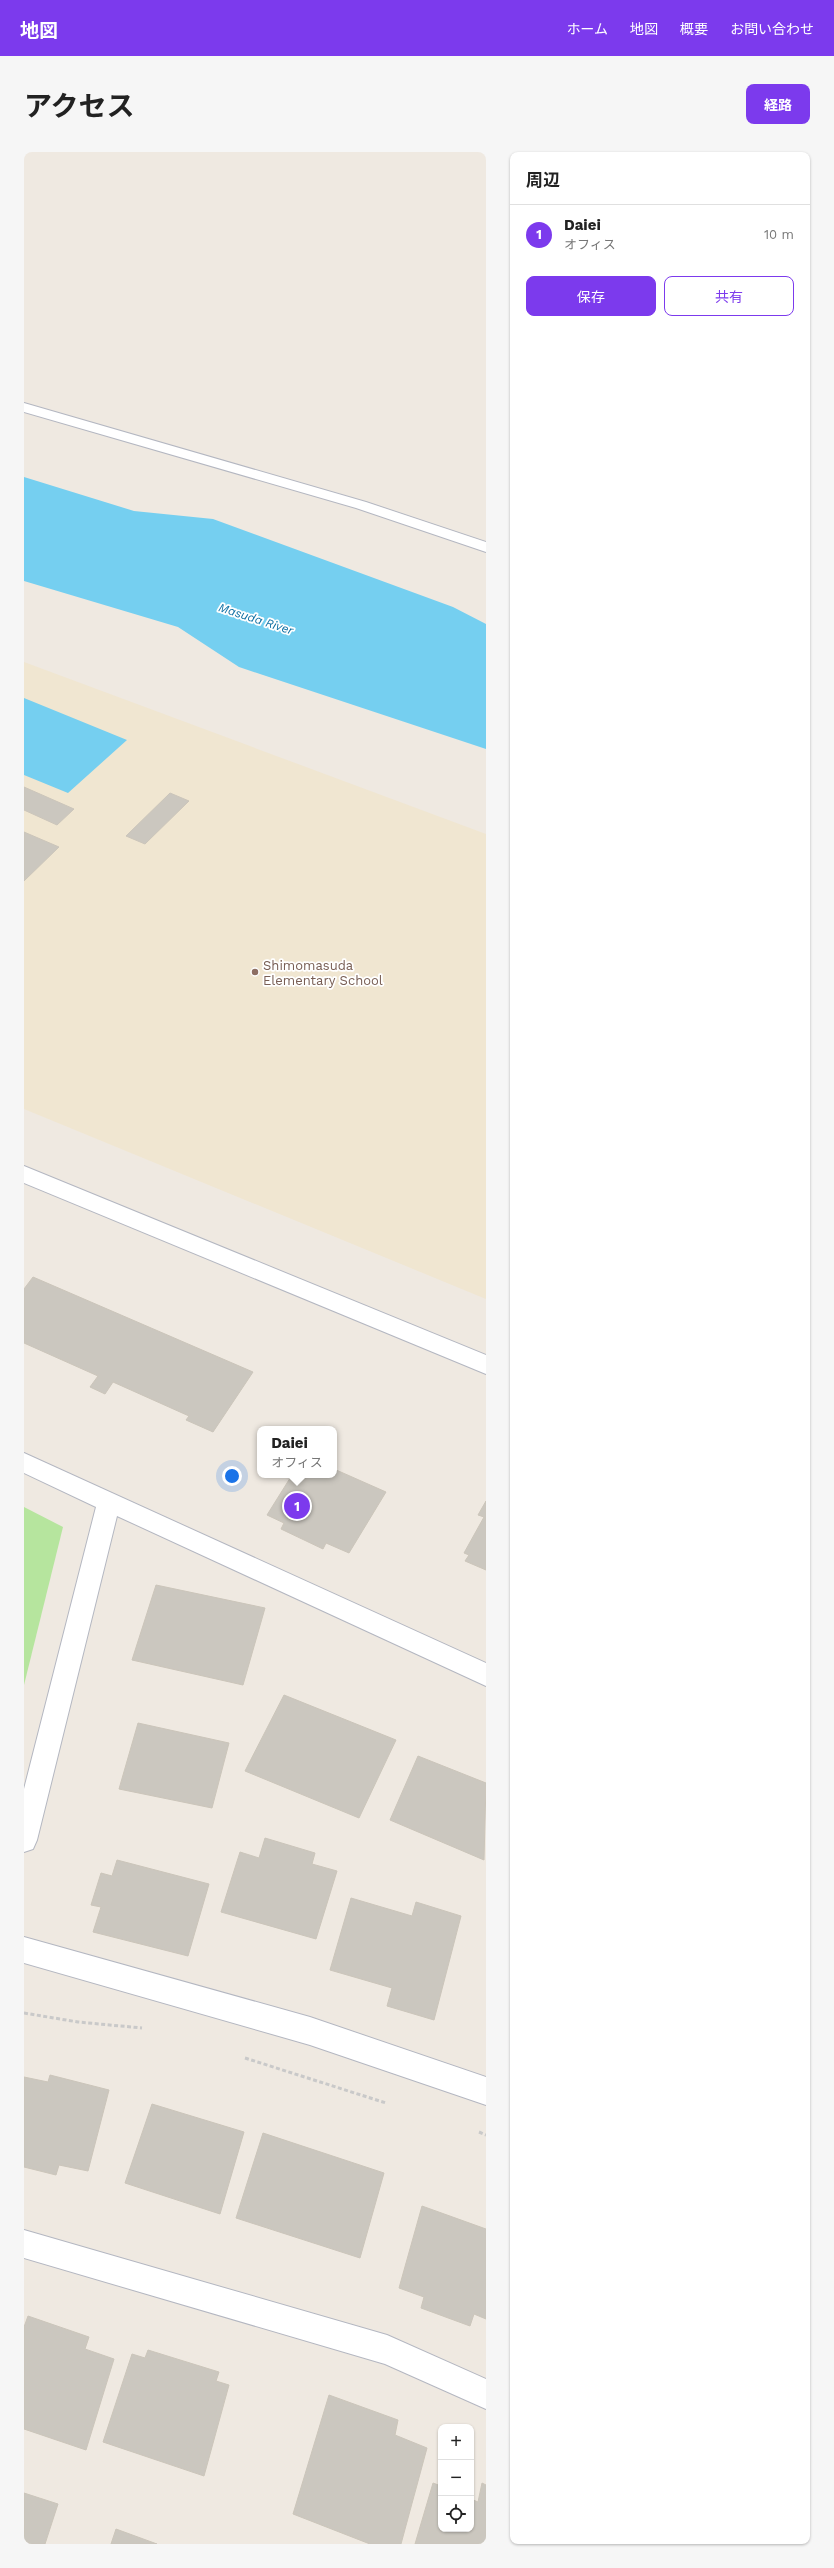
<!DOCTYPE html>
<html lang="ja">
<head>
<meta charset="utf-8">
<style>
  :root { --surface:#fff; --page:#f6f6f6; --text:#222; --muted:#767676; --line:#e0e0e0; --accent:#7c3aed }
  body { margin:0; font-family:"Work Sans","Noto Sans JP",sans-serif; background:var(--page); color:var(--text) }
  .controls { position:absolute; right:12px; bottom:12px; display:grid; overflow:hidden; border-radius:8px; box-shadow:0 1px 3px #0004 }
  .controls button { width:36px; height:36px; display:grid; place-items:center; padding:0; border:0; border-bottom:1px solid var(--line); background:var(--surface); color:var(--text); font:20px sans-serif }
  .you { position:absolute; left:208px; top:1324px; width:14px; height:14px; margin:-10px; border:3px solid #fff; border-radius:50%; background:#1a73e8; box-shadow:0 0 0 6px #1a73e833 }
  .badge { display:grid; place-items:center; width:26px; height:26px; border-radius:50%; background:var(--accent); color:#fff; font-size:13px; font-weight:700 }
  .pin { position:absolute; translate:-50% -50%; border:2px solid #fff; box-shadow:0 1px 4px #0006 }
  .popup { position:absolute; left:233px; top:1274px; width:80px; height:52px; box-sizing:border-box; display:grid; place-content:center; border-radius:8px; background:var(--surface); filter:drop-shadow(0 1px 3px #0005); font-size:13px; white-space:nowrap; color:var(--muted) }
  .popup b { font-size:15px; color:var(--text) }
  .popup::after { content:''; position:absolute; left:50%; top:100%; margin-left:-8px; border:8px solid transparent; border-top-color:var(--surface) }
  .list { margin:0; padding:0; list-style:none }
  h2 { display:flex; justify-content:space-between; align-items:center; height:52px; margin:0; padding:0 16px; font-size:17px }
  h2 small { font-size:13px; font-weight:400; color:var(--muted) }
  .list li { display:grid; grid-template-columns:26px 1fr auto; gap:12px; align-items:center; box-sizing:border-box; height:60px; padding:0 16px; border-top:1px solid var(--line) }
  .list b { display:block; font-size:15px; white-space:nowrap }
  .list p { margin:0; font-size:13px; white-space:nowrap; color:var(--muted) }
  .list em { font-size:13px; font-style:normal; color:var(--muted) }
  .actions { display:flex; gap:8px; padding:12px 16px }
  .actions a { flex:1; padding:9px 0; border:1px solid var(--accent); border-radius:8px; text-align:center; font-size:14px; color:var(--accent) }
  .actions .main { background:var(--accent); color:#fff }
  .icon { flex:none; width:22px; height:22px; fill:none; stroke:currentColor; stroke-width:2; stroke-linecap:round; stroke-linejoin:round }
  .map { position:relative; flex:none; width:462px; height:2392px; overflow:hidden; border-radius:8px }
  header { display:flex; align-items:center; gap:24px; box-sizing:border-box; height:56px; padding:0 20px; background:var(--accent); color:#fff }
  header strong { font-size:19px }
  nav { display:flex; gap:22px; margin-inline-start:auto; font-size:14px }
  .intro { display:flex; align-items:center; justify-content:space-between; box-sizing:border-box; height:96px; padding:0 24px }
  h1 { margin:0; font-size:28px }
  .button { padding:10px 18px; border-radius:8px; background:var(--accent); color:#fff; font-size:14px; font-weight:700 }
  main { display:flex; gap:24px; padding:0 24px }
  aside { flex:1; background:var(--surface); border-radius:8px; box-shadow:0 1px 3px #0004 }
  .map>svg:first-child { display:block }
</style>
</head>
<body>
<header>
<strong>地図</strong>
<nav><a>ホーム</a><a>地図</a><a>概要</a><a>お問い合わせ</a></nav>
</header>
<div class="intro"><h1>アクセス</h1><a class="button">経路</a></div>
<main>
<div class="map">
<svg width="462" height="2392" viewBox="0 0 462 2392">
  <rect width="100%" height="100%" fill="#efe9e1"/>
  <path fill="#f0e6d1" d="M0 510 462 682V1147L0 957Z"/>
  <path fill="#b6e59e" d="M0 1355 39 1375 0 1533Z"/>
  <path fill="#75cff0" d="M0 325 110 359 189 367 429 455 462 472V597L215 515 154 475 0 429Z
    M0 546 103 588 44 641 0 623Z"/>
  <path fill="#cbc7bf" stroke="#cbc5ba" d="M0 635 50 657 33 673 0 658Z
    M146 641 165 649 121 692 102 684Z
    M0 680 35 695 0 729Z
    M9 1125 229 1220 189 1280 162 1268 165 1264 89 1230 81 1242 66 1235 74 1224 0 1191V1137Z
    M310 1317 362 1340 325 1401 302 1391 299 1397 257 1377 260 1371 243 1363 268 1323H310Z
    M462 1349V1418L441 1409 445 1403 440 1401 460 1365 454 1363Z
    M132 1433 241 1456 219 1533 108 1508Z
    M260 1543 372 1588 335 1666 221 1619Z
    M114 1571 205 1591 188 1656 95 1637Z
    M394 1604 462 1631 460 1708 366 1668Z
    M241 1686 291 1701 288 1712 313 1719 292 1787 197 1760 216 1700 235 1706Z
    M93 1708 185 1732 164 1804 69 1780 77 1755 67 1753 77 1721 88 1724Z
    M327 1746 388 1764 392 1750 437 1764 410 1868 363 1854 368 1836 306 1818Z
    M26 1923 85 1938 64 2019 35 2013 32 2023 0 2015V1925L24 1930Z
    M128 1952 220 1980 196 2062 101 2031Z
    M239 1981 360 2021 336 2106 212 2066Z
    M398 2054 462 2077V2167L450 2162 446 2174 397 2156 400 2145 375 2136Z
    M4 2164 65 2185 61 2197 90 2207 62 2298 0 2277V2175Z
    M124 2198 195 2220 192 2229 205 2233 180 2324 79 2290 108 2202 121 2206Z
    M305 2243 374 2268 371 2283 403 2296 377 2392H346L269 2362Z
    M409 2331 417 2334V2377H447V2347L454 2350 458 2331 462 2333V2392H391Z
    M0 2341 34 2352 21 2392H0Z
    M92 2377 133 2392H87Z"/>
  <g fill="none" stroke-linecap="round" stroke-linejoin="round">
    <defs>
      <path id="street" d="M0 251 342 350 462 390V400L332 356 0 260Z
        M0 1301 462 1511V1534L93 1364 13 1688 9 1697 0 1700V1637L72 1355 0 1321Z
        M0 1785 286 1865 462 1925V1953L286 1893 0 1811Z
        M0 2078 363 2183 462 2227V2257L361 2212 0 2106Z"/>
      <path id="secondary" d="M0 1014 462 1203V1222L0 1031Z"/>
    </defs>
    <use href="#street" stroke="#b4b7c1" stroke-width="2"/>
    <use href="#secondary" stroke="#b4b7c1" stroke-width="2"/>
    <path stroke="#c9c9c9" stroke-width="3" stroke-dasharray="4 2.5" stroke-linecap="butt" d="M0 1861 54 1870 118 1876
      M221 1906 362 1951
      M455 1980 462 1983"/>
    <use href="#street" fill="#fff" fill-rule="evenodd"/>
    <use href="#secondary" fill="#fff" fill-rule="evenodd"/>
  </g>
  <circle fill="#8d6e63" stroke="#fff" stroke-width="1.5" cx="231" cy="820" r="4"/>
  <g text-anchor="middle" stroke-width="3.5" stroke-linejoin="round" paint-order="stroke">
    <g font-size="12" font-style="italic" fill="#0d6fa3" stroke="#fff">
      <text transform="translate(232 467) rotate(18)" y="4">Masuda River</text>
    </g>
    <g font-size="13" fill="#785e54" stroke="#fff" text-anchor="start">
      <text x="239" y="818">Shimomasuda<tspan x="239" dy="15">Elementary School</tspan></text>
    </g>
  </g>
</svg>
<div class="controls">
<button>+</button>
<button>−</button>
<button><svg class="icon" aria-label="locate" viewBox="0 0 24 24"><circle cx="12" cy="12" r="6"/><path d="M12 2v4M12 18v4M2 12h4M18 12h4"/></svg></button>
</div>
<div class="you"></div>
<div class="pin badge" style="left:273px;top:1354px">1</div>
<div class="popup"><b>Daiei</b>オフィス</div>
</div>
<aside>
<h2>周辺<small></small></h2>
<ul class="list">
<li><span class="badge">1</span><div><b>Daiei</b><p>オフィス</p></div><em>10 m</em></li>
</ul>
<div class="actions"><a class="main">保存</a><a>共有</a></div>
</aside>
</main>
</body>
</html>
